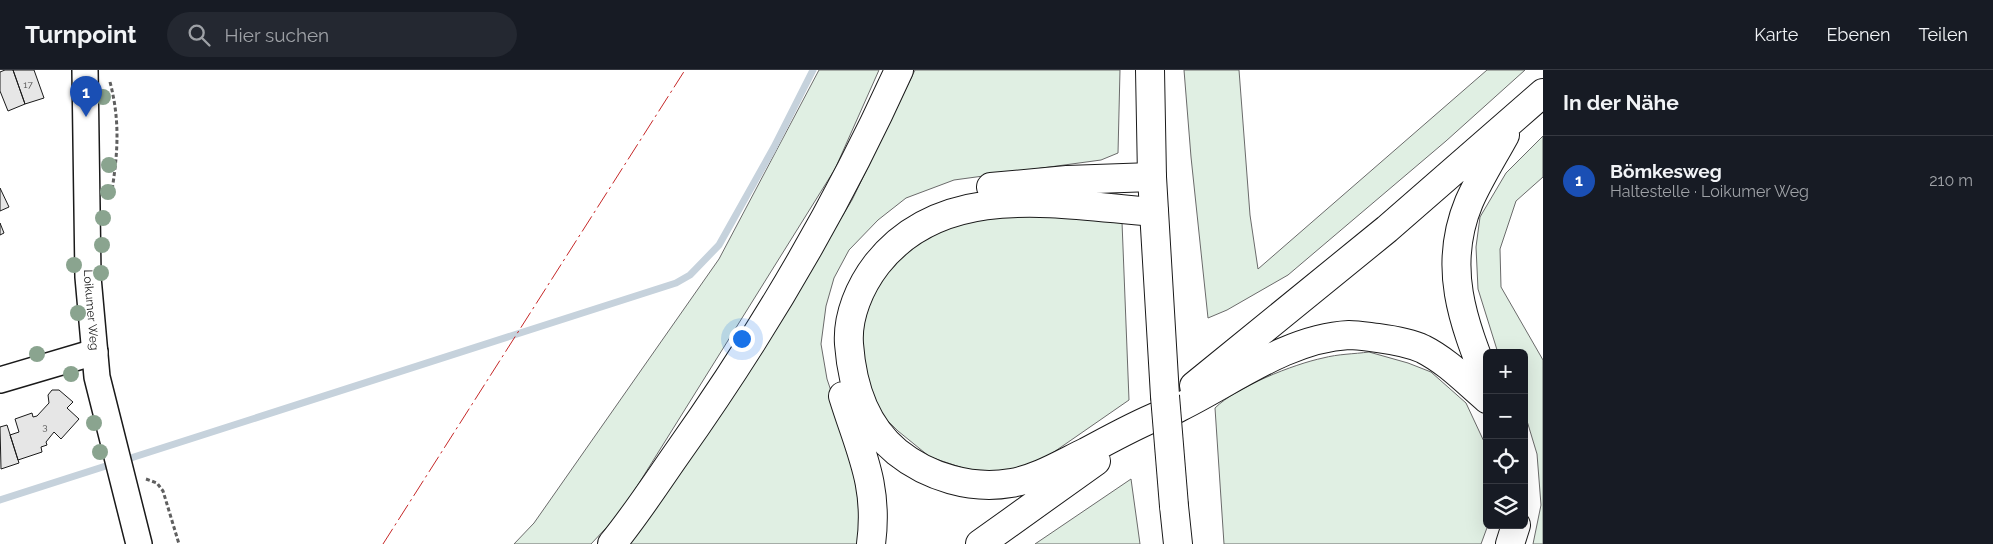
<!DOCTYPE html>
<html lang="de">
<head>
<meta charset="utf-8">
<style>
  :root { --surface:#171b24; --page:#242831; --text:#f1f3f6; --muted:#9ea1a6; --line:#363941; --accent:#c62828 }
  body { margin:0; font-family:Raleway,sans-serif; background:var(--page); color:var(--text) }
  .controls { position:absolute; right:15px; bottom:15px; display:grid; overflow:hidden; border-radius:8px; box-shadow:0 5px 20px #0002 }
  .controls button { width:45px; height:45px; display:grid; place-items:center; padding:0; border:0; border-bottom:1px solid var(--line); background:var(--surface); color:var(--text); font:25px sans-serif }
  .you { position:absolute; left:741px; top:268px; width:18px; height:18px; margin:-12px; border:4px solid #fff; border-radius:50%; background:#1a73e8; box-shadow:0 0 0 8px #1a73e833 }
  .badge { display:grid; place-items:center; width:32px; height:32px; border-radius:50%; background:var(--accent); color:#fff; font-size:16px; font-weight:700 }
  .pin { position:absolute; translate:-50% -41px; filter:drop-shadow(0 1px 2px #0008) }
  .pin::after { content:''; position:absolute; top:26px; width:18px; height:15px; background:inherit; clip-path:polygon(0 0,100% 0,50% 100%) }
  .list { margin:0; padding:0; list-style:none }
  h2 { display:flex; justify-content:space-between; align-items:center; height:65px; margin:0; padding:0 20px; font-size:21px }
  h2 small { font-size:16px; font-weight:400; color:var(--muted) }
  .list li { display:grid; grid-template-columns:32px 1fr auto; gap:15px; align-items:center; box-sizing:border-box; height:90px; padding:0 20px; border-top:1px solid var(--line) }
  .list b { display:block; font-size:19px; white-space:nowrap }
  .list p { margin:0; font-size:16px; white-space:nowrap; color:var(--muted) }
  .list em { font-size:16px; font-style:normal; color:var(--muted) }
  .icon { flex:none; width:28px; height:28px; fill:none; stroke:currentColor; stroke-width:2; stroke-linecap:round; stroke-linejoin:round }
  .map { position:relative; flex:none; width:1543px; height:474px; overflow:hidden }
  header { display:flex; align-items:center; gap:30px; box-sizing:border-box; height:70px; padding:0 25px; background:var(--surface); border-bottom:1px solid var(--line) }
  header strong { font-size:24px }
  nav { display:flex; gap:28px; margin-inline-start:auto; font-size:18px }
  .search { width:350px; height:45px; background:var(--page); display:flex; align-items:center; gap:12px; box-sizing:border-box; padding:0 18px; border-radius:28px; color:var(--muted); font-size:19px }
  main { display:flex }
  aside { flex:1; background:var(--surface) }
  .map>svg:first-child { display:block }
</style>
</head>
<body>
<header>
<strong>Turnpoint</strong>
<div class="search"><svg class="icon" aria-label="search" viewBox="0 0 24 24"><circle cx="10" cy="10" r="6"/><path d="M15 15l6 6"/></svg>Hier suchen</div>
<nav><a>Karte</a><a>Ebenen</a><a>Teilen</a></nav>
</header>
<main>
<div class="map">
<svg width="1543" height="474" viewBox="0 0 1543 474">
  <rect width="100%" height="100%" fill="#fff"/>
  <path fill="#e0efe3" stroke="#6a6a6a" d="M819 0H879L835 99 621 442 591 474H514L534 453 719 189Z
    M915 0H1120L1118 83 1101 90 954 110 906 128 878 150 849 180 834 208 826 236 821 274 827 309 863 416 860 474H623L803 211 852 130Z
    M1184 0H1239L1250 145 1258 199 1487 0H1525L1446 71 1288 205 1227 240 1208 248 1191 87Z
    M1543 66V107L1516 131 1500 179 1501 217 1543 290V474H1533L1541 435 1537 384 1524 341V283H1498L1478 219 1476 177 1480 147 1506 103Z
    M1023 139 1122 152 1129 330 1051 384 1025 396 1004 401 969 400 930 387 898 361 880 343 865 306 861 265 874 215 910 178 957 150Z
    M1369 282 1408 293 1431 302 1466 333 1487 378 1488 455 1481 474H1224L1215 338C1236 317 1294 294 1323 288 1338 284 1354 284 1369 282Z
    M1131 409 1140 474H1035Z"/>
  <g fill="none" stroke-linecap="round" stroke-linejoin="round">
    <path stroke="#c6d2dc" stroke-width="7" d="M0 430 676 213 690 205 719 175 774 77 813 0"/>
  </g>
  <path fill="#e6e6e6" stroke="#1a1a1a" d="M5 0H13L25 34 8 41 0 21V2Z
    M13 0H34L44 28 25 34Z
    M0 118 9 137 0 141Z
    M0 153 4 163 0 165Z
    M52 320H59L73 332 67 338 79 349 61 369 54 362 46 372 47 375 41 377 42 382 18 390 10 365 19 362 15 349 32 343 33 347 37 346 49 333 48 325Z
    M7 355 19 393 1 399 0 357Z"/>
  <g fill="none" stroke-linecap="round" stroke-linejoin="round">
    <defs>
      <g id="minor">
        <path id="s1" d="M85 0 88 207 97 307 139 474"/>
        <path d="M0 310 95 282"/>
      </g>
      <path id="major" d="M1150 0 1152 107 1165 326
        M1174 436 1178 474"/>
      <path id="highway" d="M991 117 1067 110 1152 107
        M1154 142C1061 135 944 109 877 194 860 216 847 246 849 274 852 315 864 355 897 382 928 407 972 420 1011 413 1037 409 1063 393 1086 382 1108 370 1130 358 1153 348 1162 344 1172 342 1180 337 1233 311 1288 268 1349 265 1359 265 1369 267 1378 268 1393 270 1410 273 1423 279 1447 291 1467 312 1487 329
        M1487 312C1463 251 1442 197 1469 132 1479 109 1493 87 1505 65
        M1194 316 1387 159 1543 23
        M843 326C860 381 879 415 871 474
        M612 474C635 446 655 415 676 385 762 264 838 135 899 0
        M980 474 1096 391
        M1510 474 1516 455"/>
    </defs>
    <use href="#minor" stroke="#1a1a1a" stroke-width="28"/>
    <use href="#major" stroke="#1a1a1a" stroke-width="30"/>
    <use href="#highway" stroke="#1a1a1a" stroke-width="30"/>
    <path stroke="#5f5f5f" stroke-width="3" stroke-dasharray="4 2.5" stroke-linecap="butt" d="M110 12C120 50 118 82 112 120
      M146 409 157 413 163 421 179 474"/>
    <use href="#minor" stroke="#fff" stroke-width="25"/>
    <use href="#major" stroke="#fff" stroke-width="28"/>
    <use href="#highway" stroke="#fff" stroke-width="28"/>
    <defs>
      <path id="major-bridge" d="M1165 326 1174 436"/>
    </defs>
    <use href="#major-bridge" stroke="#1a1a1a" stroke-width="30" stroke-linecap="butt"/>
    <use href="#major-bridge" stroke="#fff" stroke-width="28"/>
    <path stroke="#c62828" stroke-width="1" stroke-dasharray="18 4 2.5 4" stroke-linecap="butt" d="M383 474 685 0"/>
  </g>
  <g fill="#8aa48f">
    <circle cx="103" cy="27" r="8"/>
    <circle cx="109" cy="95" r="8"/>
    <circle cx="108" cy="122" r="8"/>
    <circle cx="103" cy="148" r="8"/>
    <circle cx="102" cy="175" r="8"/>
    <circle cx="74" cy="195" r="8"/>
    <circle cx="101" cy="203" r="8"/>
    <circle cx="78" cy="243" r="8"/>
    <circle cx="37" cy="284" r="8"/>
    <circle cx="71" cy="304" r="8"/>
    <circle cx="94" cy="353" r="8"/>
    <circle cx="100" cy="382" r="8"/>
  </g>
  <g text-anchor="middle" stroke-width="4" stroke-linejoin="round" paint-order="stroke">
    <g font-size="10" fill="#4d4d4d">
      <text x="28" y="18">17</text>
      <text x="45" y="360">3</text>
    </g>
    <g font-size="12" fill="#1a1a1a" stroke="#fff">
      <text dy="4" stroke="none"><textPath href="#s1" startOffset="240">Loikumer Weg</textPath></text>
    </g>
  </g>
</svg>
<div class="controls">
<button>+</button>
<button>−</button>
<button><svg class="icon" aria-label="locate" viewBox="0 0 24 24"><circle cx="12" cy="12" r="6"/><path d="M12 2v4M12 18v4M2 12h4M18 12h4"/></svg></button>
<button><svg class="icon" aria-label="layers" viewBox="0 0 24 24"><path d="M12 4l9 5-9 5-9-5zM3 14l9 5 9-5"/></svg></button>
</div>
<div class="you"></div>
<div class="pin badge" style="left:86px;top:47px;background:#1a4fb4">1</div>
</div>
<aside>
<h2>In der Nähe<small></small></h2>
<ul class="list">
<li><span class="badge" style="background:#1a4fb4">1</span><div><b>Bömkesweg</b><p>Haltestelle · Loikumer Weg</p></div><em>210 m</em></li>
</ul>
</aside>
</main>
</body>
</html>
